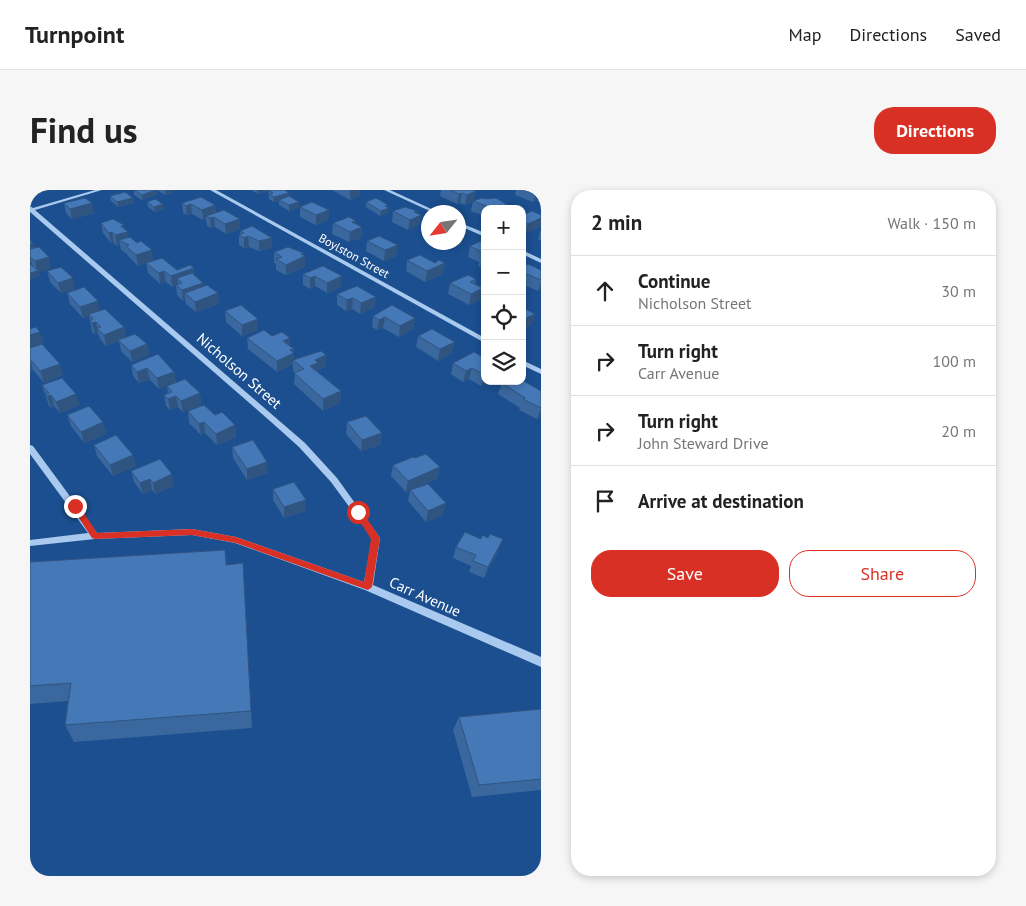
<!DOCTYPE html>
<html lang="en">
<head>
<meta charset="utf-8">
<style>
  :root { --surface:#fff; --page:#f6f6f6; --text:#222; --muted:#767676; --line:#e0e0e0; --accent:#d93025 }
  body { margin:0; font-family:"PT Sans",sans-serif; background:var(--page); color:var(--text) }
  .controls { position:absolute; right:15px; top:15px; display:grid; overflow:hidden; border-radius:10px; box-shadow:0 2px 8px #0003 }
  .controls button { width:45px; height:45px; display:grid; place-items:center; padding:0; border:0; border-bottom:1px solid var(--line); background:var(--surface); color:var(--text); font:25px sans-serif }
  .compass { position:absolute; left:391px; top:15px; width:45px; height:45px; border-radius:50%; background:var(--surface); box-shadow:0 2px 8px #0003; rotate:240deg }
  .stop { position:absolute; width:15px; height:15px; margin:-11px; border:4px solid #d93025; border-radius:50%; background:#fff }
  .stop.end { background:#d93025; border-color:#fff; box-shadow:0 1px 5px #0008 }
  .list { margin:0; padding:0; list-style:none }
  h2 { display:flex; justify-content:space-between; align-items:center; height:65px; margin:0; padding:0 20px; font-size:21px }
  h2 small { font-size:16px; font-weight:400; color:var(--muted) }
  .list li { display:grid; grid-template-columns:32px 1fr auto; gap:15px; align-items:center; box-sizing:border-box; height:70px; padding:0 20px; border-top:1px solid var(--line) }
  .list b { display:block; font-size:19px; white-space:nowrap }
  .list p { margin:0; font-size:16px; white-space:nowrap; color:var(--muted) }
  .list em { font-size:16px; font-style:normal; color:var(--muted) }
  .actions { display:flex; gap:10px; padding:15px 20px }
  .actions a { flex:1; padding:11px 0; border:1px solid var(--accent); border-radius:20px; text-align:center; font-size:18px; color:var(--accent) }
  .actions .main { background:var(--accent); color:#fff }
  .icon { flex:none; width:28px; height:28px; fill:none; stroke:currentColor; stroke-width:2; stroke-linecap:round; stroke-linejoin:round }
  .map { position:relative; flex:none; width:511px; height:686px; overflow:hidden; border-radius:20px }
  header { display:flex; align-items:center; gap:30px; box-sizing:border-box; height:70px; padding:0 25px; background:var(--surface); border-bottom:1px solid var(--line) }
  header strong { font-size:24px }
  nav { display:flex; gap:28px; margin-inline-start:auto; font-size:18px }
  .intro { display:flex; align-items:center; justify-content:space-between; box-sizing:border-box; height:120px; padding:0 30px }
  h1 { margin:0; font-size:35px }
  .button { padding:12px 22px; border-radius:20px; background:var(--accent); color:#fff; font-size:18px; font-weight:700 }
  main { display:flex; gap:30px; padding:0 30px }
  aside { flex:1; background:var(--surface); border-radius:20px; box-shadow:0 2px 8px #0003 }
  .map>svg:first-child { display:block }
</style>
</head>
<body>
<header>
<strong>Turnpoint</strong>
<nav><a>Map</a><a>Directions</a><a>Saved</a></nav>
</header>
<div class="intro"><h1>Find us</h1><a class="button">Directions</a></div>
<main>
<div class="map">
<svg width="511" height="686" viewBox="0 0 511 686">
  <rect width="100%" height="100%" fill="#1b4f8f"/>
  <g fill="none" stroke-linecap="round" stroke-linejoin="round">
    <path fill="#a9c9ee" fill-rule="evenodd" d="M65 0H72L5 20 275 253 307 288 350 348 343 395 511 467V477L335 400 205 353 162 345 65 349 0 356V350L58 343 0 264V255L3 256 67 343 162 339 206 347 334 392 342 348 301 292 269 257 240 231 0 22V16L3 18Z
      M180 0H186L455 148V153Z
      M354 0H360L408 22H402Z
      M428 32 455 43V47L428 35Z
      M492 60 511 69V73L492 64Z
      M492 170 511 179V184L492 175Z"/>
  </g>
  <path fill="#3a679d" d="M104 0H126L127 5 112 10 104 5Z
    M127 0H146L142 1V3L135 5Z
    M221 0H238V1L228 4Z
    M238 0 259 6 269 12V17L259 21 249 15V11L244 12 239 9Z
    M302 0H330L329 6 320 10Z
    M411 0H444V11L456 9 479 16 478 19H455V26L441 21 443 11 435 15 430 13 427 14 410 6Z
    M486 0H511V9L503 12 485 5Z
    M80 6 103 8 104 13 88 17 81 11Z
    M117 12 133 14 134 19 125 22 118 17Z
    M336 12 358 17V23L350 26 336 17Z
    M34 13 64 23 42 29 36 23Z
    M152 13 185 15 186 22 210 29V39L196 44 185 37 181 38 177 36 176 29 173 30 162 24 157 25 153 23Z
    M270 17 299 20 298 30 286 35 270 27Z
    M363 21H387V23L391 25 389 35 378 40 362 32Z
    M511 25 495 44 492 43V26Z
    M326 31V34L332 37 331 48 319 52 302 44 303 33Z
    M71 33 94 35V39L98 47 123 71 164 86 174 96 188 103 189 114 166 122 156 114 155 110 153 111 147 105 146 95 142 97 136 92 130 94 118 83 116 73 108 76 98 66 97 64 91 60 90 55 87 56 84 53H81L73 43Z
    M511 39V51L508 49Z
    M210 41 242 48V58L229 61 219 57 214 58 209 55V45H210Z
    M433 44 431 54 420 59 407 52H428Z
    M0 49 5 58 21 78 9 82 10 86 0 89Z
    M337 51 366 66 354 71 336 61Z
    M455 53V79L448 76 449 72 438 67 440 56Z
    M244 62 274 63V66H275V77L256 85 246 80V74L244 73Z
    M377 70 405 73 413 84 395 92 376 81Z
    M293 76 311 97 297 103 285 96 280 99 273 95V84Z
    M492 77 511 80V100L508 101 492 94Z
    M17 81 45 99 31 103 20 92Z
    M446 89 445 94 453 98 451 109 439 115 418 104 420 93Z
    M327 96 345 117 330 124 322 119 316 121 307 115V104Z
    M37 103 70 121 94 137 96 147 117 154 119 165 102 172 91 161 89 151 76 156 70 149 68 143 65 144 62 142 59 126 53 128 40 114Z
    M195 121 228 129V140L212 146 196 132Z
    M343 126 385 128 383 139 369 147 353 138 347 140 342 137Z
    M242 146 260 148V156L264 170 296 165V176L288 180V182L311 201 310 213 293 221 264 194 265 183 263 181V174L247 182 218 159 217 148Z
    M388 146 422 163 408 171 386 157Z
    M0 158 33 185 14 193 3 180 0 181Z
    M455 168V191L451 196 439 189 433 192 421 184 423 173Z
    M101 175 144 182 146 193 170 203 171 215 153 222 148 217 140 220 136 216 134 205 138 203 137 196 129 199 120 190 109 193 103 186Z
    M472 193 511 201V226L507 229 489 220 490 218 468 204Z
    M12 195 50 215 30 223 24 216 21 218 19 216Z
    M158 221 185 225 205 235 206 247 187 255 175 243 171 245 159 233Z
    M37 225 73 232 76 244 54 253 41 236Z
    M317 232 352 243 350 255 331 261 316 244Z
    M64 255 106 276 83 286 67 266Z
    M202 257 238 283 217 290 203 268Z
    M385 268 410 277 407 289 376 302 361 286 363 275Z
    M101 281 144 296 125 304 122 300 113 304 104 292Z
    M243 299 276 321 254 328 243 310Z
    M380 300 413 325 396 332 378 311Z
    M426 357 469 360 454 388 439 382 441 376 423 368Z
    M195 360 197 375 214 393 222 538 44 552 35 535 38 511 0 514V372Z
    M511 519V600L442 607 423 540 429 527Z"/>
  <path fill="#305480" d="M10 0H23L11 3Z
    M126 0 127 5 112 10V5Z
    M135 0H146L142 1V3L135 5Z
    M227 0H238V1L228 4Z
    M320 0H330L329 6 320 10Z
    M441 0H444V2L446 1 444 11 435 15 437 5Z
    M511 0V9L503 12 506 3Z
    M259 3V8L249 10V11L244 12V7Z
    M432 3 430 13 427 14 429 4Z
    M103 8 104 13 88 17 87 12Z
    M269 12V17L259 21V15Z
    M62 13 64 23 42 29 40 19Z
    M133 14 134 19 125 22 124 17Z
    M161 14 162 24 157 25 156 16Z
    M185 15 186 25 176 26V29L173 30 172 20Z
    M358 15 357 18H359L358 23 350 26 351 21 355 16Z
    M479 16 478 19H471Z
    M299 20 298 30 286 35V25Z
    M387 21 386 27 391 25 389 35 378 40 380 30 384 22Z
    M184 27 185 37 181 38 180 28Z
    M511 28V37L495 44 498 34Z
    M210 29V39L196 44 195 34Z
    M326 31 325 40 332 37 331 48 319 52 320 42 322 32Z
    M94 35 95 43 98 42 99 52 89 50 90 55 87 56 85 45 91 36Z
    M82 42 84 53H81L79 43Z
    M433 44 431 54 420 59 422 52H428V46Z
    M218 46 219 57 214 58V48Z
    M242 48V58L229 61V51Z
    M3 53 6 63 0 65V54Z
    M368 55 366 66 354 71 355 60Z
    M122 60 123 71 108 76 106 65Z
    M274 63V66H275V77L256 85V75L271 64Z
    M0 67 3 77 0 78Z
    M19 67 21 78 9 82 10 86 0 89V83L7 81 5 71Z
    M415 73 413 84 395 92 397 81Z
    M164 78 165 89 147 88 148 94 142 97 141 86Z
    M134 81 136 92 130 94 129 83Z
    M285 86V96L280 99V88Z
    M312 86 311 97 297 103V93Z
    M43 88 45 99 31 103 28 93Z
    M511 91V100L508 101Z
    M173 93 174 104 155 103V110L153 111 152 100Z
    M453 98 451 109 439 115 441 104Z
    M188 103 189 114 166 122 165 112Z
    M346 107 345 117 330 124 331 113Z
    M323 108 322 119 316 121 317 110Z
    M68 111 70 122 59 124V126L53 128 50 117Z
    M505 124 502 135 492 139V130Z
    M355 127 353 138 347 140 349 130Z
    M385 128 383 139 369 147 370 136Z
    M228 129V140L212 146V135Z
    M66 132 68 143 65 144 62 133Z
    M94 137 96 148 88 150 89 151 76 156 74 145Z
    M10 142 14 153 0 158V145Z
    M260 148V159L253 151Z
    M425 152 422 163 408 171 410 159Z
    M117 154 119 165 102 172 100 161Z
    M264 159V170H263V174L247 182V171L260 160Z
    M296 165V176L288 180V184L280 176 285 170Z
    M0 170 3 180 0 181Z
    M30 174 33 185 14 193 10 181Z
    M117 178 120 190 109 193 107 182Z
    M442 178 439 189 433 192 436 181Z
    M144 182 146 193 129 199 127 188Z
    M454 185 455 191H460L451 196Z
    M311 201 310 213 293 221V209Z
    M170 203 171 215 153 222 151 211Z
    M46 204 50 215 30 223 26 212Z
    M21 205 24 216 21 218 17 206Z
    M146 206 148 217 140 220 138 209Z
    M511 218V226L507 229Z
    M73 232 76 244 54 253 51 242Z
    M174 232 175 243 171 245 169 234Z
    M205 235 206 247 187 255 186 244Z
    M352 243 350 255 331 261 332 250Z
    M103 265 106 276 83 286 80 275Z
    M237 272 238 283 217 290V279Z
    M410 277 407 289 376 302 378 291Z
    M142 284 144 296 125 304 123 293Z
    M120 289 122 300 113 304 110 293Z
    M276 310V321L254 328V317Z
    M416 313 413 325 396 332 398 321Z
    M473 349 469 360 454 388 458 377Z"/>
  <path fill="#4478b7" stroke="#305480" d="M104 0H126L112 5Z
    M238 0H255L259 3 244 7 239 4 243 3Z
    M420 0H443L446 1 437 5 432 3 429 4Z
    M499 0H511L506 3Z
    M95 2 103 8 87 12 80 6Z
    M259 6 269 12 259 15 249 10Z
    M171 7 185 15 172 20 161 14 156 16 152 13Z
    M55 8 62 13 40 19 34 13Z
    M346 8 358 15 355 16 359 18 351 21 336 12Z
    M452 8 456 9 466 8 479 16 471 19H464L443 11Z
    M125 9 133 14 124 17 117 12Z
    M282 12 299 20 286 25 270 17Z
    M375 17 387 21 384 22 391 25 380 30 363 21Z
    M194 20 210 29 195 34 184 27 180 28 176 26Z
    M502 21 511 25V28L498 34 492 31V26Z
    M319 27 326 31 322 32 332 37 320 42 303 33Z
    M83 29 94 35 91 36 98 42 85 45 82 42 79 43 71 33Z
    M222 36 242 48 229 51 218 46 214 48 209 45 214 43 210 41Z
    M428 41 433 44 428 46Z
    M349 46 368 55 355 60 337 51Z
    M100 47 107 53 111 51 122 60 106 65 96 56 99 55 89 50Z
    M451 51 455 53V67L451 65 454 63 440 56Z
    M9 57 19 67 5 71 0 67V59Z
    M258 57 274 63 271 64 275 66 256 75 246 69 252 67 244 62Z
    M390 65 405 73 409 70 415 73 397 81 377 70Z
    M132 68 147 80 160 75 164 78 141 86 134 81 129 83 116 73Z
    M498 74 511 80V90L492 82V77Z
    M0 75V74L8 81 0 83Z
    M293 76 312 86 297 93 285 86 280 88 273 84Z
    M31 77 43 88 28 93 17 81Z
    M162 83 173 93 152 100 146 95 152 93 147 88Z
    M438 85 446 89 440 92 453 98 441 104 420 93Z
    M177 95 188 103 165 112 155 103Z
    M327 96 346 107 331 113 323 108 317 110 307 104Z
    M54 97 68 111 50 117 37 103Z
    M211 115 228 129 212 135 195 121Z
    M362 115 385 128 370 136 355 127 349 130 343 126Z
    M492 117 505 124 492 130Z
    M75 119 94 137 74 145 67 138 71 137 66 132 62 133 60 131 63 129 59 124Z
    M6 137 10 142 0 145V139Z
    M402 139 425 152 410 159 388 146Z
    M234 140 242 146 252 142 260 148 253 151 264 159 260 160 264 163 247 171 217 148Z
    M105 144 117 154 100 161 88 150Z
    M12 154 30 174 10 181 0 169V158Z
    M291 161 296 165 285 170 288 173 280 176 311 201 293 209 264 183 274 179 263 170Z
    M444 162 455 168 454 185 442 178 436 181 423 173Z
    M128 164 144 182 127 188 117 178 107 182 101 175Z
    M32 188 46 204 26 212 21 205 17 206 15 204 19 203 12 195Z
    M155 189 170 203 151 211 146 206 138 209 134 205 142 202 137 196Z
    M492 190 511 201V218L493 209 495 208 472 193 475 191H492Z
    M174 215 185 225 192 222 205 235 186 244 174 232 169 234 158 221Z
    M59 216 73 232 51 242 37 225Z
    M336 226 352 243 332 250 317 232Z
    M86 245 103 265 80 275 64 255Z
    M223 250 237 272 217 279 202 257Z
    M396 264 410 277 378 291 363 275 383 267 385 268Z
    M130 269 142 284 123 293 120 289 110 293 101 281Z
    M264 292 276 310 254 317 243 299Z
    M398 294 416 313 398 321 380 300Z
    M435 342 451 349 452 345 458 348 460 344 473 349 458 377 443 371 446 365 426 357Z
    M195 360 196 375 213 373 221 521 35 535 41 493 0 496V372Z
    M511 519V589L449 595 429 527Z"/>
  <path fill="#d93025" d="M45 313 48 314 67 343 162 339 206 347 334 392 341 349 324 322 328 319 331 320 350 348 342 397 338 400 206 353 162 345 65 349 62 348 41 316Z"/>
  <g text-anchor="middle" stroke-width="4" stroke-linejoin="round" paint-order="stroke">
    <g font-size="12" fill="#fff" stroke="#1b4f8f">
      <text transform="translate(324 66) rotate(29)" y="4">Boylston Street</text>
    </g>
    <g font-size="15" fill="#fff" stroke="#1b4f8f">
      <text transform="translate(209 181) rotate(41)" y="5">Nicholson Street</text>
      <text transform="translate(395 407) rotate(24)" y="5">Carr Avenue</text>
    </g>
  </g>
</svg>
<div class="controls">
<button>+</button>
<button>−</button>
<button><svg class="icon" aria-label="locate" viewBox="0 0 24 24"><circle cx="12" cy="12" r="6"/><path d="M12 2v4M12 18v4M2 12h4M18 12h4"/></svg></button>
<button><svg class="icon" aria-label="layers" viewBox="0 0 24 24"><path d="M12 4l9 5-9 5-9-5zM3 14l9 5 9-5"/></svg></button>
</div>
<svg class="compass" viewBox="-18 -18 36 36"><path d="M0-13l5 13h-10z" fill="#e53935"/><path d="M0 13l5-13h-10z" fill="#767676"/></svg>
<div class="stop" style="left:328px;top:322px"></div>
<div class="stop end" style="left:45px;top:316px"></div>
</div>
<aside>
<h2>2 min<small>Walk · 150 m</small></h2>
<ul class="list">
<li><svg class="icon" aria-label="ahead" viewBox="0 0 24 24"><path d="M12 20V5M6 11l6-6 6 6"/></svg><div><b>Continue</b><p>Nicholson Street</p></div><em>30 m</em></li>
<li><svg class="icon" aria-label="right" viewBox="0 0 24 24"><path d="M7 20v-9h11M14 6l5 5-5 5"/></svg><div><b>Turn right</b><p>Carr Avenue</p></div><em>100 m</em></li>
<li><svg class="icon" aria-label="right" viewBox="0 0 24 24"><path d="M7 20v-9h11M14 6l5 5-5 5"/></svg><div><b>Turn right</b><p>John Steward Drive</p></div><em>20 m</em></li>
<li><svg class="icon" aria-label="arrive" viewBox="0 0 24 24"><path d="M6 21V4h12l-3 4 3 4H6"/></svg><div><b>Arrive at destination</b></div></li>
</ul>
<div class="actions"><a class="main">Save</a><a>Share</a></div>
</aside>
</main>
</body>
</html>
